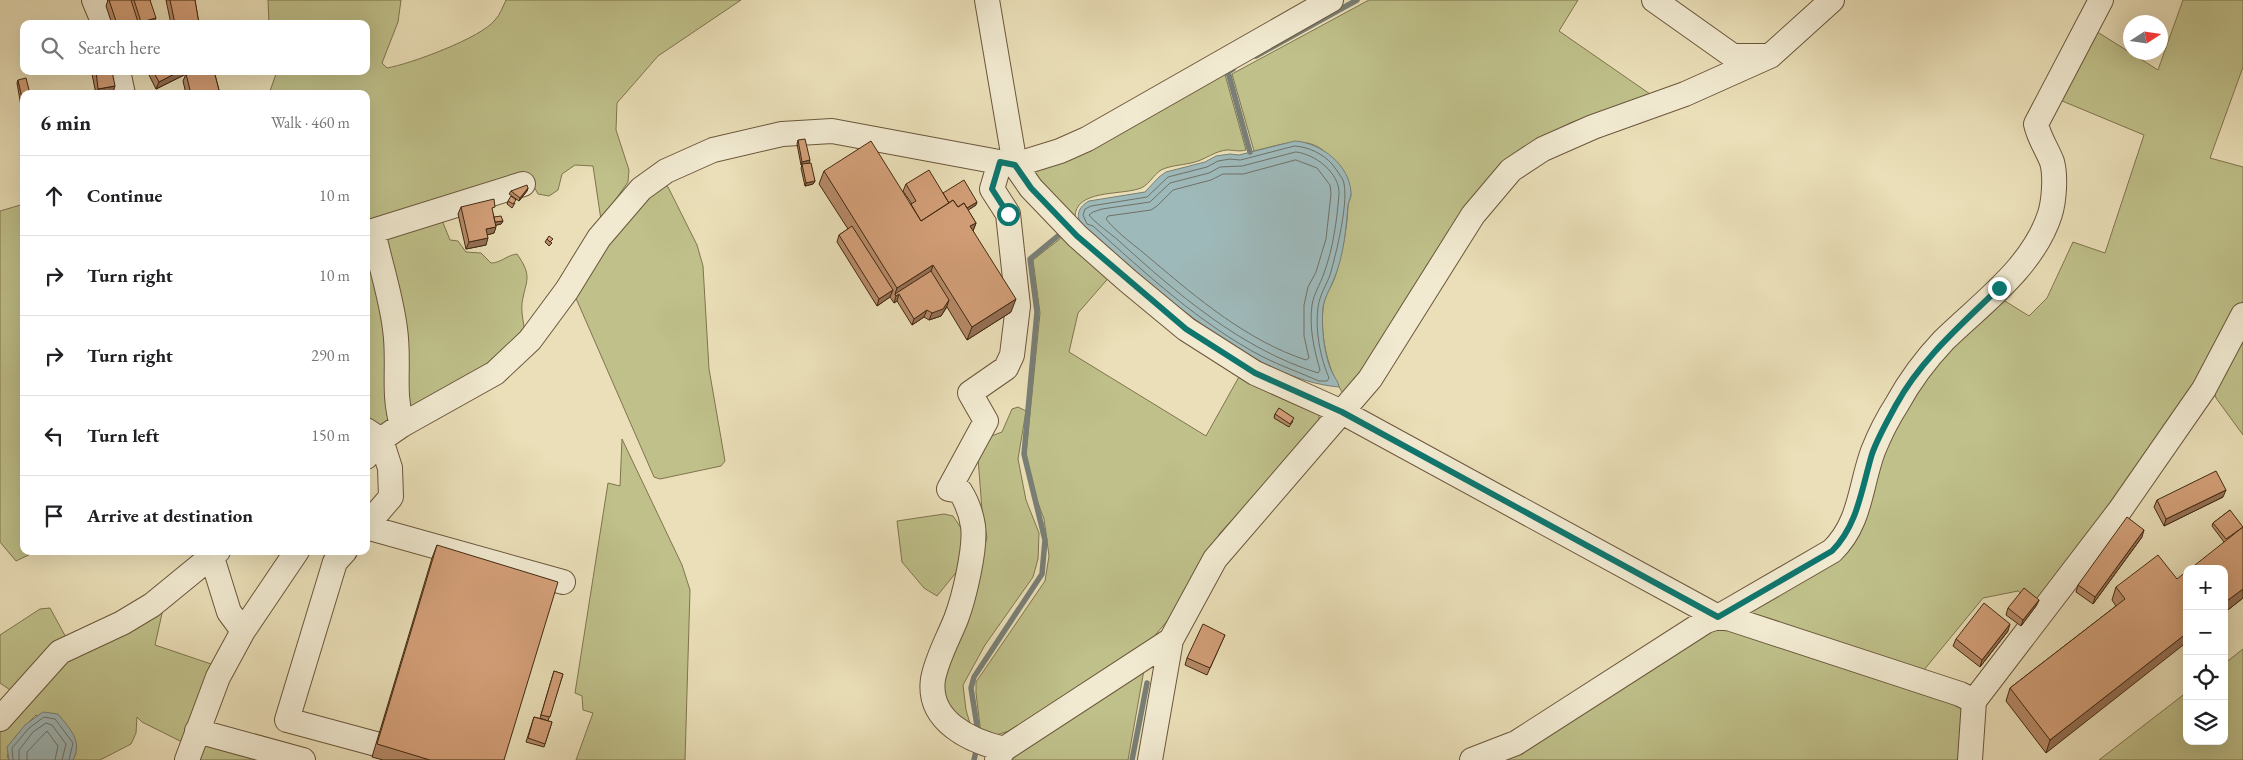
<!DOCTYPE html>
<html lang="en">
<head>
<meta charset="utf-8">
<style>
  :root { --surface:#fff; --page:#f6f6f6; --text:#202124; --muted:#757577; --line:#e0e0e0 }
  body { margin:0; font-family:"EB Garamond",serif; background:var(--page); color:var(--text) }
  .controls { position:absolute; right:15px; bottom:15px; display:grid; overflow:hidden; border-radius:10px; box-shadow:0 5px 20px #0002 }
  .controls button { width:45px; height:45px; display:grid; place-items:center; padding:0; border:0; border-bottom:1px solid var(--line); background:var(--surface); color:var(--text); font:25px sans-serif }
  .compass { position:absolute; left:2123px; top:15px; width:45px; height:45px; border-radius:50%; background:var(--surface); box-shadow:0 5px 20px #0002; rotate:78deg }
  .stop { position:absolute; width:15px; height:15px; margin:-11px; border:4px solid #0f766e; border-radius:50%; background:#fff }
  .stop.end { background:#0f766e; border-color:#fff; box-shadow:0 1px 5px #0008 }
  .list { margin:0; padding:0; list-style:none }
  h2 { display:flex; justify-content:space-between; align-items:center; height:65px; margin:0; padding:0 20px; font-size:21px }
  h2 small { font-size:16px; font-weight:400; color:var(--muted) }
  .list li { display:grid; grid-template-columns:32px 1fr auto; gap:15px; align-items:center; box-sizing:border-box; height:80px; padding:0 20px; border-top:1px solid var(--line) }
  .list b { display:block; font-size:19px; white-space:nowrap }
  .list em { font-size:16px; font-style:normal; color:var(--muted) }
  .icon { flex:none; width:28px; height:28px; fill:none; stroke:currentColor; stroke-width:2; stroke-linecap:round; stroke-linejoin:round }
  .map { position:relative; flex:none; width:2243px; height:760px; overflow:hidden }
  .search { position:absolute; background:var(--surface); box-shadow:0 5px 20px #0002; left:20px; top:20px; width:350px; height:55px; display:flex; align-items:center; gap:12px; box-sizing:border-box; padding:0 18px; border-radius:10px; color:var(--muted); font-size:19px }
  .panel { position:absolute; background:var(--surface); box-shadow:0 5px 20px #0002; left:20px; top:90px; width:350px; height:465px; border-radius:10px }
  .map>svg:first-child { display:block }
</style>
</head>
<body>
<div class="map">
<svg width="2243" height="760" viewBox="0 0 2243 760">
  <rect width="100%" height="100%" fill="#eadfb8"/>
  <filter id="stains"><feTurbulence type="fractalNoise" baseFrequency=".004" numOctaves="4"/><feColorMatrix values="0 0 0 0 .2 0 0 0 0 .09 0 0 0 0 .02 0 0 0 .5 -.17"/></filter>
  <radialGradient id="worn" r=".72"><stop offset=".6" stop-color="#630" stop-opacity="0"/><stop offset="1" stop-color="#630" stop-opacity=".3"/></radialGradient>
  <path fill="#bfc08a" stroke="#80744e" d="M268 0H401L398 22 382 63 387 68C410 64 481 38 495 20 500 15 503 6 506 0H741L658 56 617 103 616 130 629 170 628 182 601 220 593 166 575 165 562 174 558 190 549 196 538 194 531 181 369 225 390 323V423L381 428 366 421V94H269L277 71H366V24H269Z
    M1369 0H1578L1559 31 1650 94 1570 123 1545 136 1520 152 1488 179 1459 216 1359 377 1344 395C1328 371 1320 338 1323 308 1324 296 1331 288 1335 277 1342 253 1347 230 1348 206 1348 202 1351 198 1351 195 1350 187 1340 175 1337 168 1316 130 1288 143 1254 151L1232 74Z
    M2183 0H2243V67L2210 158 2243 167V303L2213 365 2038 607 2018 591 1983 598 1919 676 1736 616 1840 550 1903 401 1997 296 2029 316 2047 298 2073 242 2105 253 2144 135 2055 98 2091 28 2158 70Z
    M1224 71 1246 150C1239 152 1234 150 1227 150 1215 151 1206 159 1195 162 1185 165 1171 165 1161 170 1153 175 1148 187 1138 189 1119 195 1075 190 1075 217L1028 169Z
    M663 184 668 187 697 245 703 266 709 369 725 461 721 466 660 479 654 477 575 296C601 256 626 214 663 184Z
    M24 204V551H37L16 561 0 542V211Z
    M441 218 450 240 458 241 466 252 481 253 491 263C501 263 507 255 517 254 533 277 526 279 522 303 521 311 523 319 524 327 495 367 451 387 410 411L383 232Z
    M1066 234 1112 274 1078 313 1069 352 1206 436 1240 375 1319 413V426L1220 533 1173 614 1152 639 1009 731 993 736 981 734 976 693V682L1045 581 1049 556 1044 519 1035 495 1026 454 1040 313 1033 260Z
    M2243 328V435L2216 398 2212 383Z
    M1018 407 1026 411 1018 459 1026 500 1039 533 1038 559 1033 577 985 645 963 685 966 710 972 730 938 696 987 538 982 510 978 458 983 439 1002 432 1012 409Z
    M622 439 682 565 690 590 685 760H576L593 713 583 710 582 696 575 693 608 483 620 486Z
    M944 514 953 516 965 534 963 564 937 596 924 588 902 562 897 521Z
    M165 600 155 645 217 666 186 744 142 722 137 717 136 733 131 744 100 760H73L76 753 36 715 15 737 7 756 9 760H0V727L60 657Z
    M50 608 69 643 16 694 0 683V635L40 609Z
    M1716 622 1963 705 1967 760H1497Z
    M2243 649V760H2099L2187 692V741H2224V664Z
    M1144 670 1128 760H1011L1034 740Z
    M203 742 286 760H197Z"/>
  <path fill="#9eb9ba" stroke="#797f76" d="M1295 141C1321 143 1350 165 1351 193 1351 197 1349 201 1348 205 1346 229 1344 255 1334 279 1330 289 1325 296 1323 307 1321 325 1324 358 1333 374 1336 380 1338 381 1339 387 1253 380 1152 286 1089 230H1085C1076 219 1075 209 1089 201L1145 192 1159 177 1166 172 1205 162 1216 156 1230 154 1239 155Z
    M43 712 58 714C70 729 83 741 73 760H9L7 747 25 725Z"/>
  <g fill="none" stroke-linecap="round" stroke-linejoin="round">
    <path stroke="#707166" stroke-width="1" d="M1295 146C1309 147 1323 154 1332 164 1336 169 1340 175 1343 180 1350 199 1336 254 1330 275 1326 286 1320 294 1318 307 1315 330 1320 357 1329 378L1327 381H1319C1301 373 1281 366 1263 357 1200 324 1145 273 1093 226L1087 224 1083 215 1085 209 1091 206 1147 197 1168 177 1207 167 1218 161 1230 159 1240 160Z
      M1296 152C1315 154 1340 173 1339 194 1337 220 1333 249 1324 273 1320 285 1314 293 1312 305 1309 328 1314 349 1320 370L1318 373C1241 349 1176 293 1118 240 1112 235 1092 220 1089 215L1093 212 1102 209 1150 202 1170 183 1209 173 1220 167 1242 166Z
      M1296 160 1317 168 1330 185 1331 194 1326 239 1316 272 1308 287 1304 305V336L1309 358 1306 360C1248 341 1198 299 1152 260 1137 247 1118 234 1106 219L1108 216 1151 210 1157 206 1173 190 1211 180 1223 174H1243Z
      M13 760 12 748 29 728 44 717 55 719 73 743 69 760
      M19 760V750L33 732 46 723 52 725 66 744 62 760
      M27 760V752L47 731 58 746 55 760"/>
    <path stroke="#797f76" stroke-width="5.5" d="M1256 56 1357 0
      M1233 69 1228 72 1250 152
      M978 732 971 688 974 677 1042 574 1045 540 1024 454 1037 312 1030 259 1059 235
      M974 760 976 751
      M1132 760 1147 683"/>
    <defs>
      <path id="minor" d="M94 0 104 24
        M987 0 1015 165 1031 188 1077 236 1128 281 1186 329 1255 373 1342 412 1718 617 1731 619 1960 694 1974 701
        M1654 0 1733 56H1764
        M118 71 123 94
        M1000 162 992 189 1008 214 1018 306 1012 355 1006 368 970 393 986 421 949 489 960 491C967 502 971 513 973 526 976 548 964 598 956 619 948 639 937 658 933 679 927 721 970 741 1004 749
        M402 425C392 392 400 363 395 329 391 296 380 264 373 231L523 184
        M366 430 381 440 390 468 391 497 366 526
        M366 457 376 443 402 425 495 373 530 340 567 290 599 238 641 189 666 171 713 150 782 134 832 131 1015 165 1060 151 1087 139 1331 0
        M366 527 563 582
        M210 551 229 612 243 631
        M345 551 335 562 287 720 376 744
        M0 719 60 652 122 623 152 605 218 551
        M197 731 303 760
        M187 760 218 677 243 631 297 551
        M997 760 1004 749 1171 640
        M1150 760 1171 640 1215 559 1370 379 1473 215 1511 170 1543 149 1593 127 1685 94 1770 56 1832 0
        M1472 760 1516 743 1706 621 1718 617 1832 551C1861 523 1860 486 1873 451 1879 436 1888 418 1897 404 1909 382 1927 358 1944 340 1982 303 2033 267 2050 214 2054 201 2056 176 2052 162 2047 149 2039 138 2036 124L2101 0
        M1970 760 1974 701 2120 510 2204 389 2243 315"/>
    </defs>
    <use href="#minor" stroke="#6c563b" stroke-width="26"/>
    <use href="#minor" stroke="#f1ead1" stroke-width="24"/>
  </g>
  <path fill="#b58967" stroke="#422911" d="M108 0H150L153 24H112L106 6Z
    M166 0H195L199 24H171Z
    M94 71H112L113 93 96 94 92 74Z
    M151 71H214L220 94H186L183 81 186 74 156 89 149 75Z
    M18 80 24 106H21L17 83Z
    M798 140 809 163 815 181 813 184 805 186 801 168 802 165H801L797 144Z
    M824 171 911 204H912L903 191 906 184 943 193 976 205 968 210 976 223 973 231 1011 312 967 340 947 307 941 316 929 320 924 317 912 325 897 301 894 303 890 297 877 306 837 242 839 235 848 229 819 184Z
    M528 188 527 191 519 201 509 194 511 191Z
    M508 201 515 203 512 208 507 204Z
    M461 207 493 213 494 217 503 221 501 224 496 225 494 233 487 235 486 245 466 249 458 214Z
    M547 239 552 243 549 246 545 242Z
    M1275 414 1293 421 1289 427 1274 418Z
    M2223 497 2164 526 2154 507 2157 500Z
    M2230 510 2243 598 2224 613V542L2212 526 2213 523Z
    M2142 537 2093 604 2076 592 2078 585Z
    M437 545 504 760H383L372 757 432 558Z
    M2177 579 2046 753 2006 701 2010 688 2116 606 2112 600 2116 587Z
    M2039 600 2036 606 2021 626 2006 615 2008 608Z
    M2008 631 1980 667 1953 646 1956 639Z
    M1225 635 1207 675 1185 665 1187 658Z
    M554 671 563 674 548 721 540 718Z
    M534 717 552 722 544 747 526 742Z"/>
  <path fill="#946f54" stroke="#422911" d="M156 18 153 24H140L141 22Z
    M180 71H187L186 74 156 89 159 82Z
    M115 86 113 93 97 94 98 89Z
    M810 160 809 164 801 165 802 162Z
    M815 181 813 184 805 186 806 183Z
    M528 188 527 191 519 201 520 198Z
    M977 202 976 205 953 220 954 216Z
    M503 221 501 224 493 226 494 222Z
    M976 223 971 236 970 226Z
    M496 227 494 233 483 236 486 229Z
    M488 238 486 245 466 249 469 242Z
    M933 265 929 278 899 294 897 301 894 303 896 296 895 294 897 288Z
    M893 290 890 297 877 306 879 299Z
    M1016 299 1011 312 967 340 972 327Z
    M949 300 947 306 941 316 929 320 932 313Z
    M927 310 924 317 912 325 914 319Z
    M2226 490 2223 497 2164 526 2166 519Z
    M2144 530 2142 537 2093 604 2095 597Z
    M2243 589V598L2224 613V603Z
    M2039 600 2036 606 2021 626 2023 620Z
    M2010 624 2008 631 1980 667 1982 660Z
    M2187 633V642L2046 753 2050 740Z"/>
  <path fill="#d39f78" stroke="#422911" d="M109 0H131L138 22 132 24H117Z
    M134 0H150L156 18 141 22Z
    M170 0H195L199 24H175Z
    M96 71H112L115 86 98 89Z
    M153 71H180L159 82Z
    M189 71H214L220 94H191L186 74 189 73Z
    M26 78 30 94H24V102L23 103 18 80Z
    M805 139 810 160 802 162 798 140Z
    M871 141 921 221 953 200 958 207 964 203 976 223 970 226 1016 299 972 327 933 265 897 288 824 171Z
    M811 163 815 181 806 183 802 164Z
    M929 170 949 203 921 221 911 204 916 201 906 184Z
    M964 180 977 202 967 208 964 203 958 207 953 200 949 203 943 193Z
    M527 185 528 188 520 198 511 191Z
    M511 196 516 200 513 204 508 201Z
    M494 199 495 207 492 208 496 227 486 229 488 238 469 242 461 207Z
    M501 216 503 221 495 222 494 217Z
    M852 226 893 290 879 299 839 235Z
    M549 236 553 239 550 242 547 239Z
    M931 271 949 300 943 309 932 313 927 310 914 319 899 294 896 296 895 294Z
    M1279 408 1294 418 1290 424 1275 414Z
    M2216 471 2226 490 2166 519 2157 500Z
    M2230 510 2243 527 2226 539 2213 523Z
    M2127 517 2144 530 2095 597 2078 585Z
    M2243 527V589L2224 603V569H2190Z
    M437 545 558 582 504 760H430L377 744Z
    M2158 555 2177 579 2187 571V633L2050 740 2010 688 2125 599 2116 587Z
    M2024 588 2039 600 2023 620 2008 608Z
    M1984 603 2010 624 1982 660 1956 639Z
    M1203 624 1225 635 1210 668 1187 658Z
    M554 671 563 674 550 717 541 715Z
    M534 717 552 722 545 744 528 738Z"/>
  <g fill="none" stroke-linecap="round" stroke-linejoin="round">
    <path stroke="#0f766e" stroke-width="6" d="M1008 214 992 189 1000 162 1015 165 1031 188 1077 236 1186 329 1255 373 1342 412 1718 617 1832 551C1858 525 1862 487 1872 454 1878 437 1888 420 1896 405 1921 359 1962 324 1999 288"/>
  </g>
  <rect width="100%" height="100%" filter="url(#stains)"/>
  <rect width="100%" height="100%" fill="url(#worn)"/>
</svg>
<div class="controls">
<button>+</button>
<button>−</button>
<button><svg class="icon" aria-label="locate" viewBox="0 0 24 24"><circle cx="12" cy="12" r="6"/><path d="M12 2v4M12 18v4M2 12h4M18 12h4"/></svg></button>
<button><svg class="icon" aria-label="layers" viewBox="0 0 24 24"><path d="M12 4l9 5-9 5-9-5zM3 14l9 5 9-5"/></svg></button>
</div>
<svg class="compass" viewBox="-18 -18 36 36"><path d="M0-13l5 13h-10z" fill="#e53935"/><path d="M0 13l5-13h-10z" fill="#757577"/></svg>
<div class="stop" style="left:1008px;top:214px"></div>
<div class="stop end" style="left:1999px;top:288px"></div>
<div class="search"><svg class="icon" aria-label="search" viewBox="0 0 24 24"><circle cx="10" cy="10" r="6"/><path d="M15 15l6 6"/></svg>Search here</div>
<section class="panel">
<h2>6 min<small>Walk · 460 m</small></h2>
<ul class="list">
<li><svg class="icon" aria-label="ahead" viewBox="0 0 24 24"><path d="M12 20V5M6 11l6-6 6 6"/></svg><div><b>Continue</b></div><em>10 m</em></li>
<li><svg class="icon" aria-label="right" viewBox="0 0 24 24"><path d="M7 20v-9h11M14 6l5 5-5 5"/></svg><div><b>Turn right</b></div><em>10 m</em></li>
<li><svg class="icon" aria-label="right" viewBox="0 0 24 24"><path d="M7 20v-9h11M14 6l5 5-5 5"/></svg><div><b>Turn right</b></div><em>290 m</em></li>
<li><svg class="icon" aria-label="left" viewBox="0 0 24 24"><path d="M17 20v-9H6M10 6l-5 5 5 5"/></svg><div><b>Turn left</b></div><em>150 m</em></li>
<li><svg class="icon" aria-label="arrive" viewBox="0 0 24 24"><path d="M6 21V4h12l-3 4 3 4H6"/></svg><div><b>Arrive at destination</b></div></li>
</ul>
</section>
</div>
</body>
</html>
